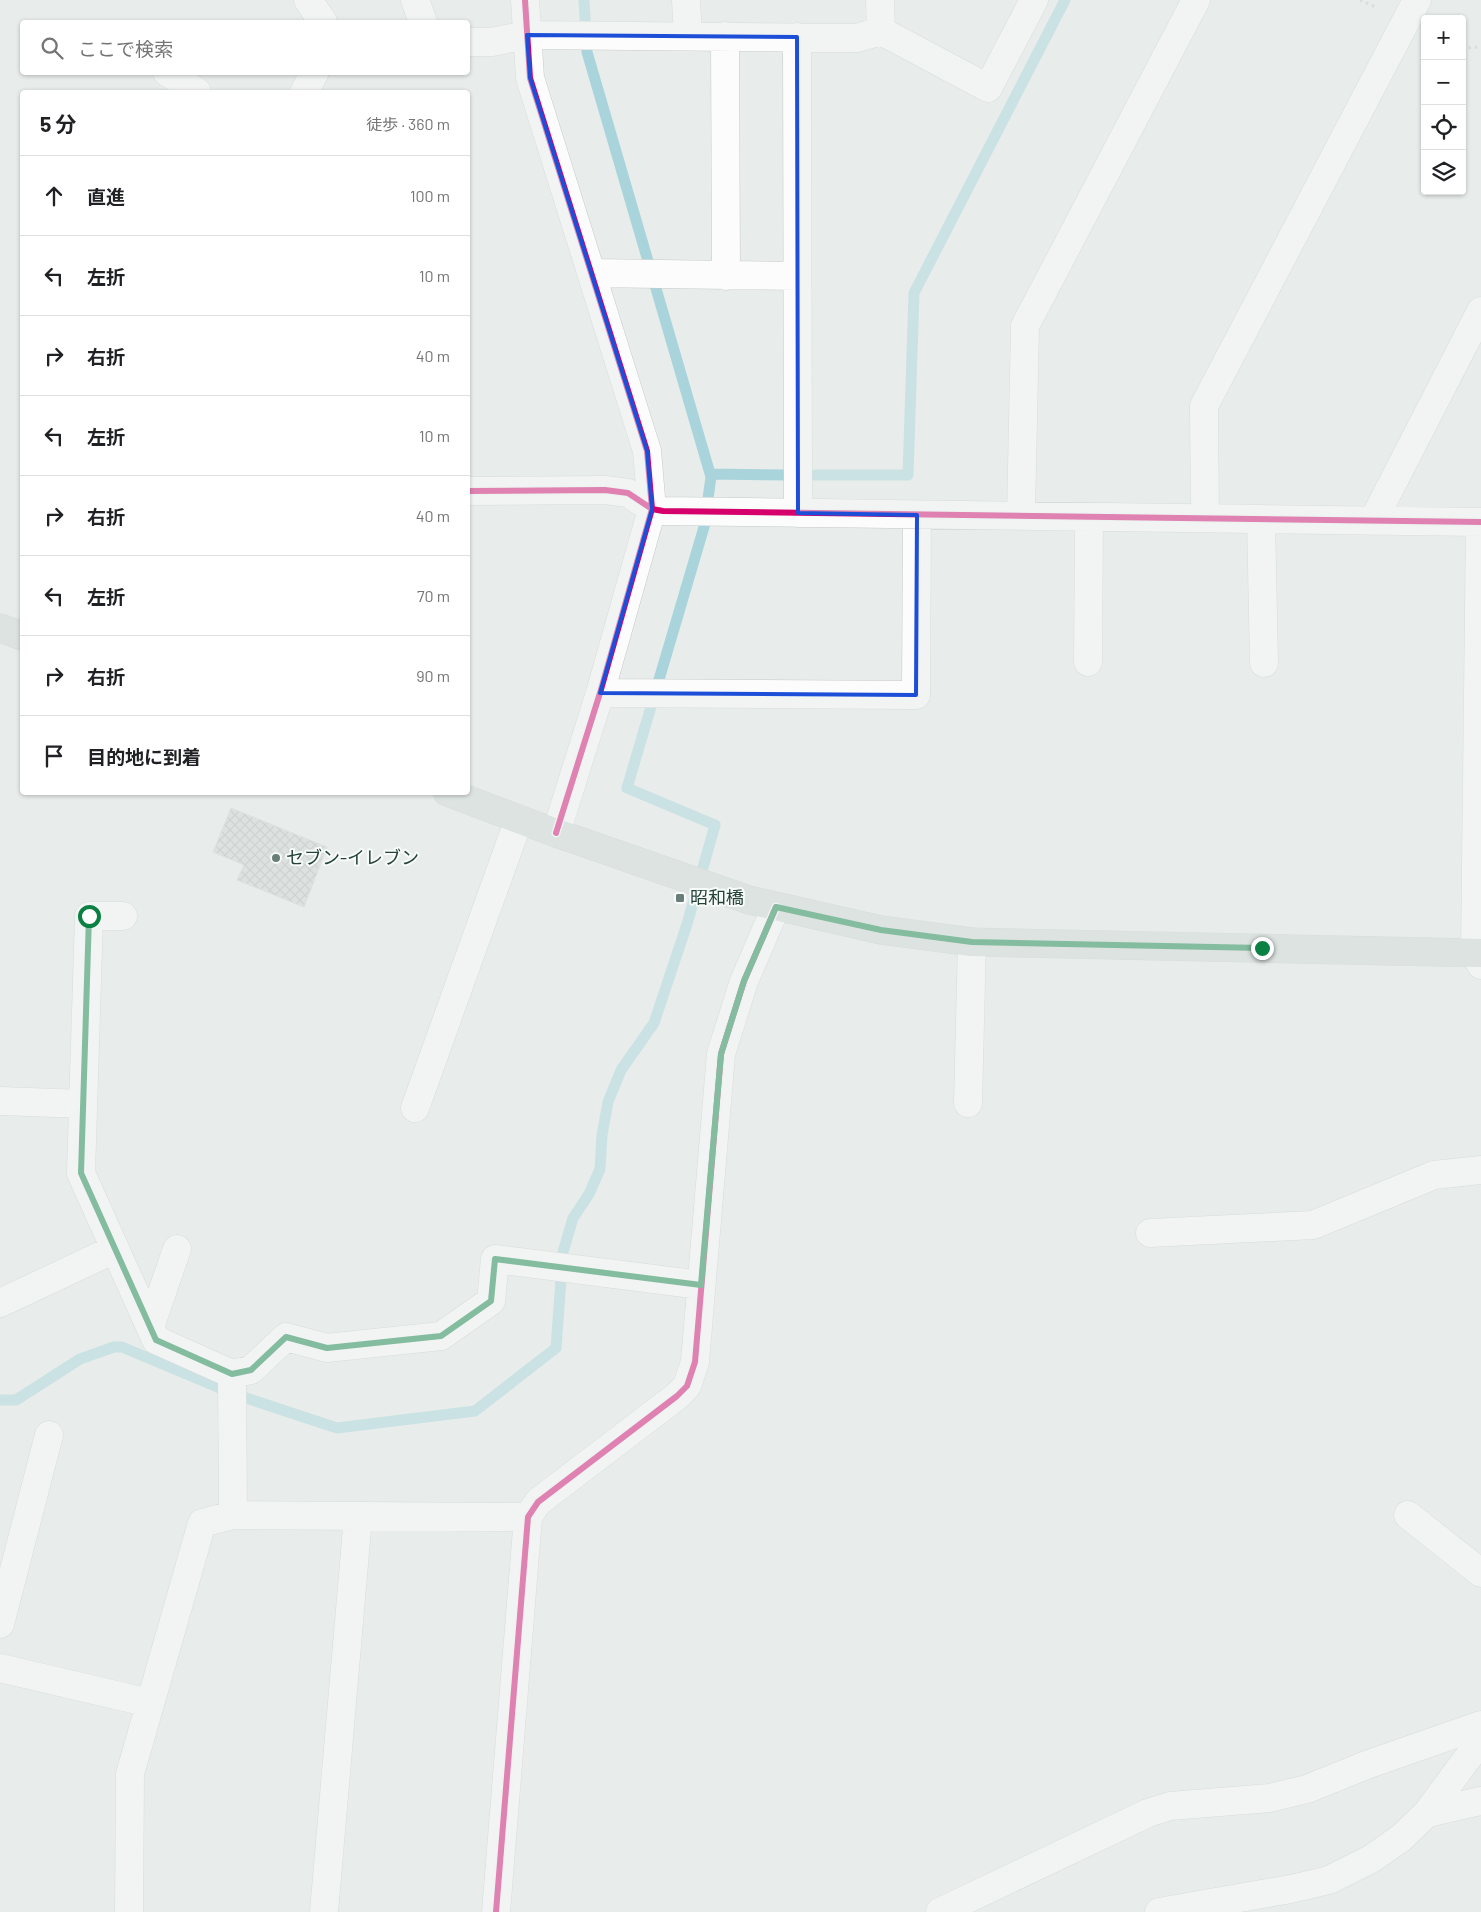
<!DOCTYPE html>
<html lang="ja">
<head>
<meta charset="utf-8">
<style>
  :root { --surface:#fff; --page:#f6f6f6; --text:#202124; --muted:#757577; --line:#e0e0e0 }
  body { margin:0; font-family:Barlow,"Noto Sans JP",sans-serif; background:var(--page); color:var(--text) }
  .controls { position:absolute; right:15px; top:15px; display:grid; overflow:hidden; border-radius:5px; box-shadow:0 1px 4px #0004 }
  .controls button { width:45px; height:45px; display:grid; place-items:center; padding:0; border:0; border-bottom:1px solid var(--line); background:var(--surface); color:var(--text); font:25px sans-serif }
  .stop { position:absolute; width:15px; height:15px; margin:-11px; border:4px solid #0b8043; border-radius:50%; background:#fff }
  .stop.end { background:#0b8043; border-color:#fff; box-shadow:0 1px 5px #0008 }
  .list { margin:0; padding:0; list-style:none }
  h2 { display:flex; justify-content:space-between; align-items:center; height:65px; margin:0; padding:0 20px; font-size:21px }
  h2 small { font-size:16px; font-weight:400; color:var(--muted) }
  .list li { display:grid; grid-template-columns:32px 1fr auto; gap:15px; align-items:center; box-sizing:border-box; height:80px; padding:0 20px; border-top:1px solid var(--line) }
  .list b { display:block; font-size:19px; white-space:nowrap }
  .list em { font-size:16px; font-style:normal; color:var(--muted) }
  .icon { flex:none; width:28px; height:28px; fill:none; stroke:currentColor; stroke-width:2; stroke-linecap:round; stroke-linejoin:round }
  .map { position:relative; flex:none; width:1481px; height:1912px; overflow:hidden }
  .search { position:absolute; background:var(--surface); box-shadow:0 1px 4px #0004; left:20px; top:20px; width:450px; height:55px; display:flex; align-items:center; gap:12px; box-sizing:border-box; padding:0 18px; border-radius:5px; color:var(--muted); font-size:19px }
  .panel { position:absolute; background:var(--surface); box-shadow:0 1px 4px #0004; left:20px; top:90px; width:450px; height:705px; border-radius:5px }
  .map>svg:first-child { display:block }
</style>
</head>
<body>
<div class="map">
<svg width="1481" height="1912" viewBox="0 0 1481 1912">
  <defs>
    <pattern id="building-cross-hatch" width="8" height="8" patternUnits="userSpaceOnUse" patternTransform="scale(1.25)"><rect width="8" height="8" fill="#cfd4d2"/><path d="M0 0l8 8M0 8l8-8" fill="none" stroke="#b2b7b5"/></pattern>
  </defs>
  <rect width="100%" height="100%" fill="#e8edeb"/>
  <g fill="none" stroke-linecap="round" stroke-linejoin="round">
    <path stroke="#a9d4db" stroke-width="11" d="M711 474 788 475
      M815 475H908L914 293 1065 0
      M0 1400H16L80 1359 114 1347H122L234 1394 337 1428 475 1411 556 1348 563 1252 573 1218 589 1194 600 1169 602 1135 608 1102 621 1070 654 1023 687 924 715 825 627 788 704 527 711 477 587 52 584 0"/>
  </g>
  <path fill="url(#building-cross-hatch)" stroke="#d1d6d4" d="M231 808 327 847 304 907 237 880 244 865 213 852Z"/>
  <g fill="none" stroke-linecap="round" stroke-linejoin="round">
    <defs>
      <path id="minor" d="M308 0 323 22
        M415 0 423 22
        M525 0 530 78 647 451 652 509 600 693 556 833
        M686 0 688 36
        M880 0 881 31
        M725 36 726 276
        M797 37 798 513
        M468 42H492L527 35 857 38 881 31 988 88 1034 0
        M167 72 197 92
        M304 92 315 72
        M591 273 797 276
        M468 491 605 490 628 493 652 509 663 511 1481 522
        M1021 516 1025 326 1196 0
        M1205 518 1204 406 1417 0
        M1261 519 1264 663
        M1373 521 1481 311
        M1480 522 1475 953 1481 965
        M1088 662 1089 517
        M600 693 916 695 917 515
        M123 916H89L81 1173 156 1340 232 1374 233 1515
        M1 1101 83 1104
        M968 1103 972 942
        M415 1108 519 819
        M1150 1233 1313 1225 1434 1175 1481 1170
        M0 1303 115 1249
        M150 1327 177 1249
        M232 1374 251 1370 286 1337 327 1348 441 1336 491 1301 495 1259 701 1285
        M1408 1515 1481 1573
        M0 1624 49 1435
        M0 1668 150 1703
        M1427 1813 1481 1801
        M129 1912 130 1774 202 1523 233 1515 528 1517
        M324 1912 358 1517
        M496 1912 528 1517 538 1502 677 1396 687 1386 695 1362 721 1054 744 981 776 907
        M940 1912 1148 1813 1170 1806 1270 1798 1307 1789 1369 1764 1481 1725
        M1159 1912 1291 1889 1329 1880 1371 1859 1401 1838 1427 1813 1481 1740"/>
      <path id="major" d="M0 628 22 636
        M447 792 556 833 749 900 881 930 972 942 1481 953"/>
    </defs>
    <use href="#minor" stroke="#c5cac8" stroke-width="29"/>
    <use href="#major" stroke="#c3ccc9" stroke-width="29"/>
    <path stroke="#c3ccca" stroke-width="3" stroke-dasharray="2.5 4" stroke-linecap="butt" d="M1360 0 1378 8
      M1462 48 1481 47"/>
    <use href="#minor" stroke="#fcfcfc" stroke-width="28"/>
    <use href="#major" stroke="#cfd7d5" stroke-width="28"/>
    <defs>
      <path id="cycleway" d="M525 0 530 78 647 451 652 509 600 693 556 833
        M468 491 605 490 628 493 652 509 663 511 1481 522
        M496 1912 528 1517 538 1502 677 1396 687 1386 695 1362 721 1054 744 981 776 907"/>
    </defs>
    <use href="#cycleway" stroke="#f7fbf9" stroke-width="9"/>
    <use href="#cycleway" stroke="#d6006c" stroke-width="6"/>
  </g>
  <g fill="none" stroke-linecap="round" stroke-linejoin="round">
    <path stroke="#0b8043" stroke-width="6" d="M89 916 81 1173 156 1340 232 1374 251 1370 286 1337 327 1348 441 1336 491 1301 495 1259 701 1285 721 1054 744 981 776 907 881 930 972 942 1262 948"/>
  </g>
  <path d="M0 0H1481V1912H0ZM527 35 797 37 798 513 917 515 916 695 600 693 652 509 647 451 530 78Z" fill="#e8edeb" fill-opacity=".55" fill-rule="evenodd"/>
  <path fill="none" stroke="#1d4ed8" stroke-width="4" stroke-linejoin="round" d="M527 35 797 37 798 513 917 515 916 695 600 693 652 509 647 451 530 78Z"/>
  <g fill="#697e78" stroke="#f7fbf9" stroke-width="2">
    <circle cx="276" cy="858" r="5"/>
    <rect x="675" y="893" width="10" height="10" rx="2.5"/>
  </g>
  <g text-anchor="middle" stroke-width="4" stroke-linejoin="round" paint-order="stroke">
    <g font-size="18" fill="#24423a" stroke="#f7fbf9" text-anchor="start">
      <text x="286" y="864">セブン-イレブン</text>
      <text x="690" y="904">昭和橋</text>
    </g>
  </g>
</svg>
<div class="controls">
<button>+</button>
<button>−</button>
<button><svg class="icon" aria-label="locate" viewBox="0 0 24 24"><circle cx="12" cy="12" r="6"/><path d="M12 2v4M12 18v4M2 12h4M18 12h4"/></svg></button>
<button><svg class="icon" aria-label="layers" viewBox="0 0 24 24"><path d="M12 4l9 5-9 5-9-5zM3 14l9 5 9-5"/></svg></button>
</div>
<div class="stop" style="left:89px;top:916px"></div>
<div class="stop end" style="left:1262px;top:948px"></div>
<div class="search"><svg class="icon" aria-label="search" viewBox="0 0 24 24"><circle cx="10" cy="10" r="6"/><path d="M15 15l6 6"/></svg>ここで検索</div>
<section class="panel">
<h2>5 分<small>徒歩 · 360 m</small></h2>
<ul class="list">
<li><svg class="icon" aria-label="ahead" viewBox="0 0 24 24"><path d="M12 20V5M6 11l6-6 6 6"/></svg><div><b>直進</b></div><em>100 m</em></li>
<li><svg class="icon" aria-label="left" viewBox="0 0 24 24"><path d="M17 20v-9H6M10 6l-5 5 5 5"/></svg><div><b>左折</b></div><em>10 m</em></li>
<li><svg class="icon" aria-label="right" viewBox="0 0 24 24"><path d="M7 20v-9h11M14 6l5 5-5 5"/></svg><div><b>右折</b></div><em>40 m</em></li>
<li><svg class="icon" aria-label="left" viewBox="0 0 24 24"><path d="M17 20v-9H6M10 6l-5 5 5 5"/></svg><div><b>左折</b></div><em>10 m</em></li>
<li><svg class="icon" aria-label="right" viewBox="0 0 24 24"><path d="M7 20v-9h11M14 6l5 5-5 5"/></svg><div><b>右折</b></div><em>40 m</em></li>
<li><svg class="icon" aria-label="left" viewBox="0 0 24 24"><path d="M17 20v-9H6M10 6l-5 5 5 5"/></svg><div><b>左折</b></div><em>70 m</em></li>
<li><svg class="icon" aria-label="right" viewBox="0 0 24 24"><path d="M7 20v-9h11M14 6l5 5-5 5"/></svg><div><b>右折</b></div><em>90 m</em></li>
<li><svg class="icon" aria-label="arrive" viewBox="0 0 24 24"><path d="M6 21V4h12l-3 4 3 4H6"/></svg><div><b>目的地に到着</b></div></li>
</ul>
</section>
</div>
</body>
</html>
